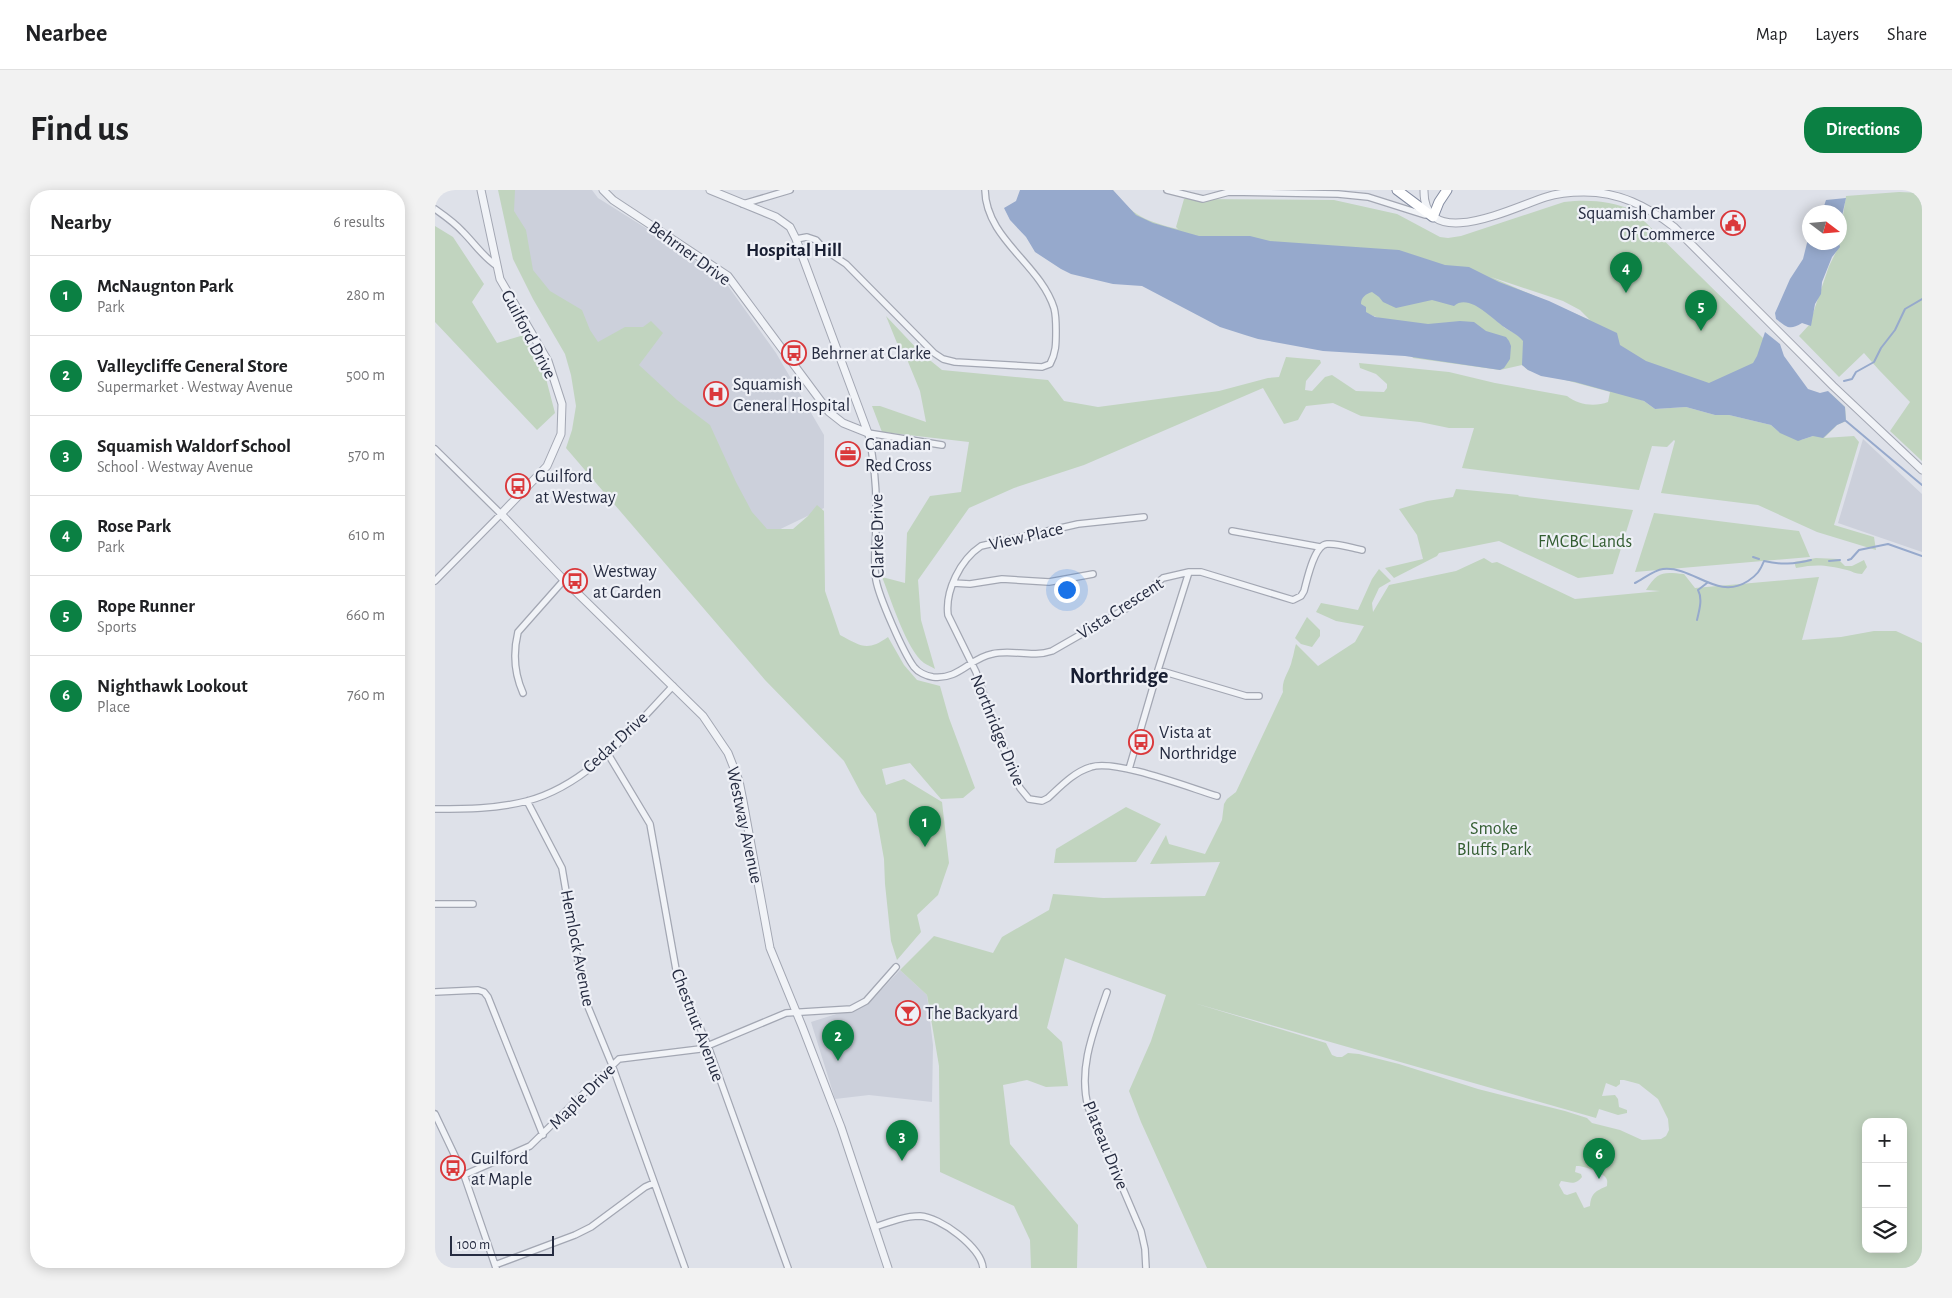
<!DOCTYPE html>
<html lang="en">
<head>
<meta charset="utf-8">
<style>
  :root { --surface:#fff; --page:#f2f2f2; --text:#202124; --muted:#757577; --line:#e0e0e0; --accent:#0b8043 }
  body { margin:0; font-family:"Alegreya Sans",sans-serif; background:var(--page); color:var(--text) }
  .controls { position:absolute; right:15px; bottom:15px; display:grid; overflow:hidden; border-radius:10px; box-shadow:0 2px 12px #0003 }
  .controls button { width:45px; height:45px; display:grid; place-items:center; padding:0; border:0; border-bottom:1px solid var(--line); background:var(--surface); color:var(--text); font:25px sans-serif }
  .compass { position:absolute; left:1367px; top:15px; width:45px; height:45px; border-radius:50%; background:var(--surface); box-shadow:0 2px 12px #0003; rotate:106deg }
  .scale { position:absolute; left:15px; bottom:12px; width:104px; box-sizing:border-box; padding-left:5px; border:2px solid #262c41; border-top:0; font-size:14px; line-height:18px; white-space:nowrap; color:#262c41; -webkit-text-stroke:4px #eef0f6; paint-order:stroke }
  .you { position:absolute; left:631px; top:399px; width:18px; height:18px; margin:-12px; border:4px solid #fff; border-radius:50%; background:#1a73e8; box-shadow:0 0 0 8px #1a73e833 }
  .badge { display:grid; place-items:center; width:32px; height:32px; border-radius:50%; background:var(--accent); color:#fff; font-size:16px; font-weight:700 }
  .pin { position:absolute; translate:-50% -41px; filter:drop-shadow(0 1px 2px #0008) }
  .pin::after { content:''; position:absolute; top:26px; width:18px; height:15px; background:inherit; clip-path:polygon(0 0,100% 0,50% 100%) }
  .list { margin:0; padding:0; list-style:none }
  h2 { display:flex; justify-content:space-between; align-items:center; height:65px; margin:0; padding:0 20px; font-size:21px }
  h2 small { font-size:16px; font-weight:400; color:var(--muted) }
  .list li { display:grid; grid-template-columns:32px 1fr auto; gap:15px; align-items:center; box-sizing:border-box; height:80px; padding:0 20px; border-top:1px solid var(--line) }
  .list b { display:block; font-size:19px; white-space:nowrap }
  .list p { margin:0; font-size:16px; white-space:nowrap; color:var(--muted) }
  .list em { font-size:16px; font-style:normal; color:var(--muted) }
  .icon { flex:none; width:28px; height:28px; fill:none; stroke:currentColor; stroke-width:2; stroke-linecap:round; stroke-linejoin:round }
  .map { position:relative; flex:none; width:1487px; height:1078px; overflow:hidden; border-radius:20px }
  header { display:flex; align-items:center; gap:30px; box-sizing:border-box; height:70px; padding:0 25px; background:var(--surface); border-bottom:1px solid var(--line) }
  header strong { font-size:24px }
  nav { display:flex; gap:28px; margin-inline-start:auto; font-size:18px }
  .intro { display:flex; align-items:center; justify-content:space-between; box-sizing:border-box; height:120px; padding:0 30px }
  h1 { margin:0; font-size:35px }
  .button { padding:12px 22px; border-radius:20px; background:var(--accent); color:#fff; font-size:18px; font-weight:700 }
  main { display:flex; gap:30px; padding:0 30px }
  aside { flex:1; background:var(--surface); border-radius:20px; box-shadow:0 2px 12px #0003 }
  .map>svg:first-child { display:block }
</style>
</head>
<body>
<header>
<strong>Nearbee</strong>
<nav><a>Map</a><a>Layers</a><a>Share</a></nav>
</header>
<div class="intro"><h1>Find us</h1><a class="button">Directions</a></div>
<main>
<aside>
<h2>Nearby<small>6 results</small></h2>
<ul class="list">
<li><span class="badge">1</span><div><b>McNaugnton Park</b><p>Park</p></div><em>280 m</em></li>
<li><span class="badge">2</span><div><b>Valleycliffe General Store</b><p>Supermarket · Westway Avenue</p></div><em>500 m</em></li>
<li><span class="badge">3</span><div><b>Squamish Waldorf School</b><p>School · Westway Avenue</p></div><em>570 m</em></li>
<li><span class="badge">4</span><div><b>Rose Park</b><p>Park</p></div><em>610 m</em></li>
<li><span class="badge">5</span><div><b>Rope Runner</b><p>Sports</p></div><em>660 m</em></li>
<li><span class="badge">6</span><div><b>Nighthawk Lookout</b><p>Place</p></div><em>760 m</em></li>
</ul>
</aside>
<div class="map">
<svg width="1487" height="1078" viewBox="0 0 1487 1078">
  <rect width="100%" height="100%" fill="#dee1e9"/>
  <path fill="#ccd0db" d="M70 0H157L163 8 249 62 293 96 341 163 389 245V318L331 346 117 120 86 61Z
    M1428 249 1487 304V362L1403 333Z
    M465 780 492 805 498 855 497 912 434 905 400 909 376 832 433 814Z"/>
  <path fill="#c1d4bf" fill-rule="evenodd" d="M63 0H80L79 21 91 40 98 80 115 101 147 120 155 140 163 152 190 137H208L216 131 228 143 204 175 242 210 275 235 301 292 317 322 332 339H358L373 326 382 315 389 321 390 401 405 445C426 456 432 462 453 447L469 475 482 490 505 496 514 528 540 598 528 608 506 609 475 573 447 579 451 595 469 589 507 612 514 673 503 705 482 725 486 742 462 770 456 751 450 694 449 669 441 624 426 603 409 571 330 490 131 258 137 240 141 216 136 185 130 164 98 109 78 69Z
    M678 0C697 26 713 32 743 39L741 37 749 9 899 10 962 24 1005 47 1013 48 1026 46 1129 12C1154 9 1175 11 1198 20L1331 151 1317 176 1276 198 1090 123 741 52 680 12ZM1056 87 1128 111 1145 120 1155 130Z
    M1464 2 1487 3V271L1455 241 1475 212 1444 180 1429 163 1404 187 1364 146 1374 135 1394 76 1403 58 1411 6Z
    M0 36 18 47 49 94 37 112 62 153 89 145 109 181 120 223 102 240 0 132Z
    M869 99 1027 101 1070 138 1081 144 1088 150 1089 165 1209 211 1220 219 1251 217 1280 225H1294L1336 235 1344 242 1366 250 1378 246 1396 204 1410 217 1411 231 1402 235 1389 248 1419 246 1424 252 1399 335 1439 347 1441 360 1382 342 1323 315 1226 303 1240 251 1239 250 1232 257 1217 256 1204 300 1027 278 1039 238H1014L985 232 926 226 898 213 871 216 863 230 849 234 828 198 649 275 579 298 534 318 483 390 486 430 500 479C497 477 492 475 489 473 471 459 456 409 447 387L470 393 472 343 495 306 526 302 534 252 447 242 437 216H445L491 232 485 201 469 162 462 153 451 126 486 163 507 180 613 190 629 211 663 217 784 201 833 188 844 187 851 167 885 170 886 173 871 191 870 200 877 201 890 187 897 185 921 201 949 202 952 198V194L941 184 925 178 924 173 1014 182 1060 193 1132 206C1143 215 1160 217 1173 212L1175 202 1093 180 1087 175 1065 180 978 168 959 134Z
    M1021 299 1084 305 1083 306 1198 320 1178 384 1143 388 1064 351 1004 363 1002 366 959 388 950 378 988 369 982 345 964 319 992 311 1018 307Z
    M1219 323 1364 341 1375 367 1200 382Z
    M1049 368 1057 373 1062 372 1140 409 1225 401 1211 400C1223 381 1228 382 1249 384L1260 398 1384 387 1367 450 1406 447 1439 441H1461L1487 453V1078H772L706 932 694 901 716 851 731 805 630 768 612 838 627 852 633 896 611 897 592 890 568 895 575 954 643 1035 642 1078H596L595 1050 579 1016 505 982 504 876 492 805 465 780 499 746 558 763 567 747 614 720 618 704 668 708 770 706 785 672 715 674 731 645 734 654 770 664 787 630 789 614 792 609 801 602 848 502C846 490 855 481 857 470 859 464 859 460 861 454L883 476 920 452 929 436 901 431 881 422 886 413 923 420 937 389 944 379 956 391 944 398 937 413 938 422 954 395 1021 381ZM759 813 1161 928 1164 919 1183 925 1192 923V920L1184 917 1183 909 1180 905 1167 906 1171 893 1181 897 1185 894V890H1189L1204 894 1223 909 1233 929 1234 940 1231 946 1226 949 1207 950 1185 940 1157 933 1152 928 1130 921 1043 899 964 874 924 864 913 863 907 867H902L897 865 891 853ZM1431 932H1468V1059H1431ZM1141 976C1147 975 1169 983 1171 988 1173 991 1172 993 1172 996 1161 1001 1156 1003 1155 1016L1149 1018 1141 1002 1132 1005 1129 1004 1124 995 1126 991C1135 992 1140 996 1147 987L1146 984 1140 982Z
    M1381 368 1403 369 1410 376H1417L1429 370 1432 377 1427 384C1420 384 1417 381 1412 380 1391 375 1382 374 1361 378L1359 372Z
    M872 427 885 440V446L877 457 866 454 860 448Z
    M691 617 726 634 701 672 619 673 621 659Z"/>
  <path fill="#96a9cc" d="M585 0H678L701 25 718 33 764 46H815L835 51 964 60 1010 75 1034 77 1064 92 1114 111 1182 143 1185 155 1211 171 1274 193 1318 173 1322 166 1330 142 1345 154 1349 166 1373 199 1385 203 1393 201 1410 217 1411 231 1402 235 1388 248 1378 246 1363 251 1345 243 1336 235 1294 225H1280L1251 217 1220 219 1209 211 1140 192 1106 186 1093 180 1087 175 1088 151C1082 144 1076 142 1069 137 1056 128 1034 103 1019 116L997 110 961 118 948 112 944 107 937 102C931 104 926 107 926 114L931 117V122L940 127 993 134 1025 131 1039 132 1051 141 1071 147 1074 151 1076 156 1075 169 1069 178 1065 180 970 166 888 161 823 149 810 145 785 137 707 96 678 94 636 84 626 79 600 62 591 47 575 30 569 18 581 11Z
    M1411 8 1405 35 1404 22H1387L1391 10Z
    M1374 45V52L1404 53 1405 57 1397 67 1387 92 1386 104 1380 114 1376 136 1367 133C1354 141 1352 137 1341 129L1340 123 1355 89 1368 69Z"/>
  <g fill="none" stroke-linecap="round" stroke-linejoin="round">
    <path stroke="#96a9cc" stroke-width="2" d="M1409 191 1417 189 1421 182 1439 172 1446 158 1460 140 1470 119 1487 109
      M1411 231 1487 295
      M1318 367 1324 369
      M1413 370 1416 369 1424 360 1453 354 1487 366
      M1394 371 1405 370
      M1200 393C1208 389 1219 380 1228 379 1259 376 1282 411 1313 391 1322 385 1325 381 1329 371 1346 375 1359 374 1376 370
      M1262 430C1264 421 1268 409 1263 400L1272 393"/>
    <defs>
      <path id="minor" d="M732 0 768 9 794 2 903 4 933 7 990 25
        M308 14 355 0
        M0 19C10 26 20 33 28 42 40 54 48 67 62 76
        M361 49 372 47 381 50 390 60 411 74 499 163 508 169 520 172 607 177 615 174C621 163 621 154 621 141 621 134 621 125 619 118 605 74 551 49 550 0
        M433 243C440 273 442 302 441 333 441 352 438 372 441 390 444 407 468 462 479 477 483 482 491 486 498 487 524 490 535 468 557 464 577 459 597 468 617 461L692 418 728 388 754 382 723 480 694 579
        M433 243 507 255
        M0 259 66 324 0 391
        M709 327 643 334 546 356C525 370 510 401 513 425L541 482 562 542 585 598 594 609 607 611 613 608C626 596 639 582 656 577 681 569 755 598 782 606
        M797 341 885 357
        M754 382H766L858 410 866 406 869 401C872 390 879 355 892 354 903 353 917 358 927 360
        M518 393 535 394 567 389 614 392 658 384
        M723 480 811 506H824
        M88 503C79 483 78 463 83 442L129 390
        M173 564 215 634 242 785 273 856 353 1078
        M92 611 127 678 149 807 177 875 250 1078
        M0 619C31 619 61 619 92 611 153 595 196 540 238 496
        M0 714H38
        M0 802 43 800 49 802 53 807 108 945
        M672 802C659 840 643 877 653 917L706 1041 710 1059 711 1078
        M0 924 29 985 61 1078
        M29 985 95 956 184 869 265 859 351 823 416 819 431 811 461 777
        M440 1037C454 1032 470 1026 485 1026 505 1027 546 1057 548 1078
        M60 1075 140 1045 156 1037 210 997 219 993"/>
      <path id="tertiary" d="M46 0 65 89 113 171 127 214 126 244 112 276 66 324 129 390 268 526 293 563 304 591 308 611 335 758 367 836 406 937 453 1078
        M168 0 178 10 293 86 394 222 408 233 433 243
        M275 0 341 27 355 37 361 49 433 243
        M989 0C988 64 1079 17 1111 7 1123 3 1137 2 1149 2 1184 2 1212 16 1239 37L1398 196 1487 280"/>
      <path id="trunk" d="M962 0 998 27 1004 12 1012 0"/>
    </defs>
    <use href="#minor" stroke="#a3a7b3" stroke-width="8"/>
    <use href="#tertiary" stroke="#a3a7b3" stroke-width="9"/>
    <use href="#trunk" stroke="#848ca1" stroke-width="11"/>
    <use href="#minor" stroke="#f1f3f7" stroke-width="5.5"/>
    <use href="#tertiary" stroke="#f1f3f7" stroke-width="7"/>
    <use href="#trunk" stroke="#fff" stroke-width="9"/>
  </g>
  <defs>
    <symbol id="civic-ring" viewBox="-11 -11 22 22"><circle r="9.5" fill="#eef0f6" stroke="#da383b" stroke-width="1.5"/><path d="M-.6-6.5H3V-4.5H.6V-3L4-1V1h2V6H-6V1h2V-1L-.6-3ZM-1.2 2.5V6h2.4V2.5Z" fill="#da383b"/></symbol>
    <symbol id="bus-ring" viewBox="-11 -11 22 22"><circle r="9.5" fill="#eef0f6" stroke="#da383b" stroke-width="1.5"/><path d="M-5-6H5V4H4V6H2V4H-2V6H-4V4H-5ZM-3.5-4V0h7V-4ZM-3.5 1.2v1.5H-2V1.2ZM2 1.2v1.5H3.5V1.2Z" fill="#da383b"/></symbol>
    <symbol id="hospital-ring" viewBox="-11 -11 22 22"><circle r="9.5" fill="#eef0f6" stroke="#da383b" stroke-width="1.5"/><path d="M-5-5h3v3.5h4V-5h3V5h-3V1.5h-4V5h-3Z" fill="#da383b"/></symbol>
    <symbol id="office-ring" viewBox="-11 -11 22 22"><circle r="9.5" fill="#eef0f6" stroke="#da383b" stroke-width="1.5"/><path d="M-6-3h4V-5.5h4V-3h4V5H-6ZM-1-4.5V-3h2v-1.5ZM-6 0V1H6V0Z" fill="#da383b"/></symbol>
    <symbol id="bar-ring" viewBox="-11 -11 22 22"><circle r="9.5" fill="#eef0f6" stroke="#da383b" stroke-width="1.5"/><path d="M-6-5H6L.8 .8V4.5H3.5V6h-7V4.5H-.8V.8Z" fill="#da383b"/></symbol>
  </defs>
  <g fill-rule="evenodd">
    <use href="#civic-ring" x="1284" y="19" width="28" height="28"/>
    <use href="#bus-ring" x="345" y="149" width="28" height="28"/>
    <use href="#hospital-ring" x="267" y="190" width="28" height="28"/>
    <use href="#office-ring" x="399" y="250" width="28" height="28"/>
    <use href="#bus-ring" x="69" y="282" width="28" height="28"/>
    <use href="#bus-ring" x="126" y="377" width="28" height="28"/>
    <use href="#bus-ring" x="692" y="538" width="28" height="28"/>
    <use href="#bar-ring" x="459" y="809" width="28" height="28"/>
    <use href="#bus-ring" x="4" y="964" width="28" height="28"/>
  </g>
  <g text-anchor="middle" stroke-width="4.5" stroke-linejoin="round" paint-order="stroke">
    <g font-size="18" fill="#262c41" stroke="#eef0f6" text-anchor="start">
      <text x="1280" y="29" text-anchor="end">Squamish Chamber<tspan x="1280" dy="21">Of Commerce</tspan></text>
      <text x="376" y="169">Behrner at Clarke</text>
      <text x="298" y="200">Squamish<tspan x="298" dy="21">General Hospital</tspan></text>
      <text x="430" y="260">Canadian<tspan x="430" dy="21">Red Cross</tspan></text>
      <text x="100" y="292">Guilford<tspan x="100" dy="21">at Westway</tspan></text>
      <text x="158" y="387">Westway<tspan x="158" dy="21">at Garden</tspan></text>
      <text x="724" y="548">Vista at<tspan x="724" dy="21">Northridge</tspan></text>
      <text x="490" y="829">The Backyard</text>
      <text x="36" y="974">Guilford<tspan x="36" dy="21">at Maple</tspan></text>
    </g>
    <g font-size="18" fill="#262c41" stroke="#eef0f6">
      <text transform="translate(255 63) rotate(36)" y="6">Behrner Drive</text>
      <text transform="translate(94 144) rotate(62)" y="6">Guilford Drive</text>
      <text transform="translate(442 346) rotate(-91)" y="6">Clarke Drive</text>
      <text transform="translate(591 346) rotate(-13)" y="6">View Place</text>
      <text transform="translate(685 418) rotate(-33)" y="6">Vista Crescent</text>
      <text transform="translate(563 540) rotate(68)" y="6">Northridge Drive</text>
      <text transform="translate(180 552) rotate(-43)" y="6">Cedar Drive</text>
      <text transform="translate(310 635) rotate(78)" y="6">Westway Avenue</text>
      <text transform="translate(143 758) rotate(79)" y="6">Hemlock Avenue</text>
      <text transform="translate(263 835) rotate(69)" y="6">Chestnut Avenue</text>
      <text transform="translate(147 906) rotate(-45)" y="6">Maple Drive</text>
      <text transform="translate(671 955) rotate(68)" y="6">Plateau Drive</text>
    </g>
    <g font-size="18" fill="#345e32" stroke="#eef0f6">
      <text x="1150" y="357">FMCBC Lands</text>
      <text x="1059" y="644">Smoke<tspan x="1059" dy="21">Bluffs Park</tspan></text>
    </g>
    <g font-size="19" font-weight="bold" fill="#181e32" stroke="#eef0f6">
      <text x="359" y="66">Hospital Hill</text>
    </g>
    <g font-size="22" font-weight="bold" fill="#181e32" stroke="#eef0f6">
      <text x="684" y="493">Northridge</text>
    </g>
  </g>
</svg>
<div class="controls">
<button>+</button>
<button>−</button>
<button><svg class="icon" aria-label="layers" viewBox="0 0 24 24"><path d="M12 4l9 5-9 5-9-5zM3 14l9 5 9-5"/></svg></button>
</div>
<svg class="compass" viewBox="-18 -18 36 36"><path d="M0-13l5 13h-10z" fill="#e53935"/><path d="M0 13l5-13h-10z" fill="#757577"/></svg>
<div class="scale">100 m</div>
<div class="you"></div>
<div class="pin badge" style="left:490px;top:657px">1</div>
<div class="pin badge" style="left:403px;top:871px">2</div>
<div class="pin badge" style="left:467px;top:971px">3</div>
<div class="pin badge" style="left:1191px;top:103px">4</div>
<div class="pin badge" style="left:1266px;top:141px">5</div>
<div class="pin badge" style="left:1164px;top:989px">6</div>
</div>
</main>
</body>
</html>
